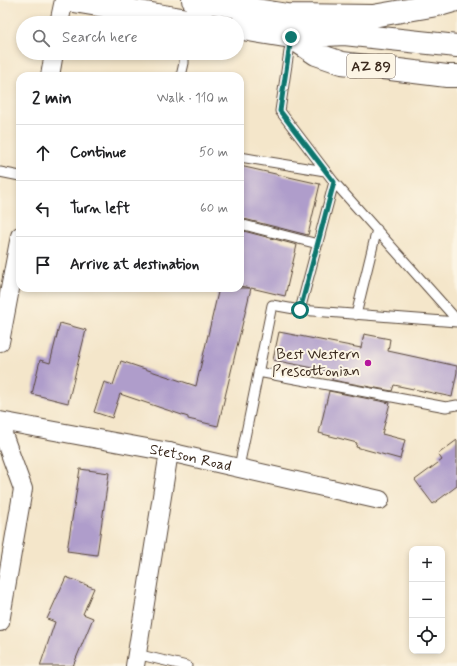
<!DOCTYPE html>
<html lang="en">
<head>
<meta charset="utf-8">
<style>
  :root { --surface:#fff; --page:#f2f2f2; --text:#202124; --muted:#757577; --line:#e0e0e0 }
  body { margin:0; font-family:Mynerve,sans-serif; background:var(--page); color:var(--text) }
  .controls { position:absolute; right:12px; bottom:12px; display:grid; overflow:hidden; border-radius:8px; box-shadow:0 2px 6px #0003 }
  .controls button { width:36px; height:36px; display:grid; place-items:center; padding:0; border:0; border-bottom:1px solid var(--line); background:var(--surface); color:var(--text); font:20px sans-serif }
  .stop { position:absolute; width:12px; height:12px; margin:-9px; border:3px solid #0f766e; border-radius:50%; background:#fff }
  .stop.end { background:#0f766e; border-color:#fff; box-shadow:0 1px 4px #0008 }
  .list { margin:0; padding:0; list-style:none }
  h2 { display:flex; justify-content:space-between; align-items:center; height:52px; margin:0; padding:0 16px; font-size:17px }
  h2 small { font-size:13px; font-weight:400; color:var(--muted) }
  .list li { display:grid; grid-template-columns:26px 1fr auto; gap:12px; align-items:center; box-sizing:border-box; height:56px; padding:0 16px; border-top:1px solid var(--line) }
  .list b { display:block; font-size:15px; white-space:nowrap }
  .list em { font-size:13px; font-style:normal; color:var(--muted) }
  .icon { flex:none; width:22px; height:22px; fill:none; stroke:currentColor; stroke-width:2; stroke-linecap:round; stroke-linejoin:round }
  .map { position:relative; flex:none; width:457px; height:666px; overflow:hidden }
  .search { position:absolute; background:var(--surface); box-shadow:0 2px 6px #0003; left:16px; top:16px; width:228px; height:44px; display:flex; align-items:center; gap:10px; box-sizing:border-box; padding:0 14px; border-radius:22px; color:var(--muted); font-size:15px }
  .panel { position:absolute; background:var(--surface); box-shadow:0 2px 6px #0003; left:16px; top:72px; width:228px; height:220px; border-radius:12px }
  .map>svg:first-child { display:block }
</style>
</head>
<body>
<div class="map">
<svg width="457" height="666" viewBox="0 0 457 666">
  <rect width="100%" height="100%" fill="#fcf5e5"/>
  <filter id="ink" filterUnits="userSpaceOnUse"><feTurbulence type="fractalNoise" baseFrequency=".025" numOctaves="2"/><feDisplacementMap in="SourceGraphic" scale="8" xChannelSelector="R" yChannelSelector="G"/><feConvolveMatrix kernelMatrix="1 2 1 2 8 2 1 2 1" color-interpolation-filters="sRGB"/></filter>
  <filter id="wash" filterUnits="userSpaceOnUse"><feTurbulence type="fractalNoise" baseFrequency=".012" numOctaves="4" result="noise"/><feDisplacementMap in="SourceGraphic" scale="16" xChannelSelector="R" yChannelSelector="G"/><feGaussianBlur stdDeviation="0.9" result="paint"/><feColorMatrix in="noise" values="0 0 0 0 0 0 0 0 0 0 0 0 0 0 0 0 0 1.4 0 .05"/><feComposite in="paint" operator="in"/></filter>
  <g filter="url(#wash)">
    <rect width="100%" height="100%" fill="#f4e6ca"/>
    <g id="blocks">
      <path fill="#af9dcb" d="M240 166 320 184 308 235 240 218Z
        M240 230 297 245 285 296 251 288 218 426 188 419V417L120 394 112 418 94 412 104 382 113 385 121 361 196 386 219 288H250L240 286Z
        M60 323 86 330 68 403 32 394 40 360 50 363Z
        M279 332 361 348 364 334 390 339 388 351 457 366V372L452 397 394 385 392 391 332 380 334 372 273 360Z
        M329 391 390 403 382 434 405 440 400 459 356 447 357 443 319 433Z
        M457 440V486L433 504 415 480 442 460 438 454Z
        M80 469 109 473 97 555 67 551Z
        M66 577 94 588 83 614 93 618 73 666H40L55 622 47 619Z"/>
    </g>
  </g>
  <g filter="url(#ink)">
    <use href="#blocks" fill-opacity="0" stroke="#574638" stroke-width="1"/>
    <g fill="none" stroke-linecap="round" stroke-linejoin="round">
      <defs>
        <path id="service" d="M181 76 184 63V53
          M240 157 325 171
          M0 172 20 176
          M334 182 457 320
          M240 224 318 244
          M300 310 457 322
          M356 315 377 229
          M258 372 446 407 457 405
          M239 467 272 305 300 310 334 182 280 111 291 38
          M136 654 187 666"/>
        <g id="minor">
          <path d="M59 23 64 0"/>
          <path d="M50 76 54 53"/>
          <path d="M0 342 20 236"/>
          <path id="s1" d="M0 421 169 452 380 500"/>
          <path d="M0 426 23 489 0 622"/>
          <path d="M135 666 169 452"/>
        </g>
        <path id="primary" d="M68 0 205 23
          M193 0 288 15 373 16 443 4 457 0
          M237 28 291 37 316 54 342 63 447 76H457
          M291 37 344 34 457 46"/>
      </defs>
      <use href="#service" stroke="#574638" stroke-width="11"/>
      <use href="#minor" stroke="#574638" stroke-width="20"/>
      <use href="#primary" stroke="#574638" stroke-width="24"/>
      <use href="#service" stroke="#fff" stroke-width="9"/>
      <use href="#minor" stroke="#fff" stroke-width="18"/>
      <use href="#primary" stroke="#fff" stroke-width="22"/>
    </g>
  </g>
  <g fill="none" stroke-linecap="round" stroke-linejoin="round" filter="url(#ink)">
    <path stroke="#0f766e" stroke-width="5" d="M291 37 280 111 334 182 300 310"/>
  </g>
  <circle fill="#b5179e" stroke="#fcf5e5" stroke-width="1.5" cx="368" cy="363" r="4"/>
  <g text-anchor="middle" stroke-width="4" stroke-linejoin="round" paint-order="stroke">
    <rect fill="#fcf5e5" stroke="#75675a" stroke-width="1" x="347" y="54" width="48" height="24" rx="3"/>
    <g font-size="14" font-weight="bold" fill="#3b2a1e">
      <text x="371" y="71">AZ 89</text>
    </g>
    <g font-size="15" fill="#3b2a1e" stroke="#fcf5e5" text-anchor="end">
      <text x="360" y="359">Best Western<tspan x="360" dy="17">Prescottonian</tspan></text>
    </g>
    <g font-size="15" fill="#3b2a1e" stroke="#fcf5e5">
      <text dy="5" stroke="none"><textPath href="#s1" startOffset="194">Stetson Road</textPath></text>
    </g>
  </g>
</svg>
<div class="controls">
<button>+</button>
<button>−</button>
<button><svg class="icon" aria-label="locate" viewBox="0 0 24 24"><circle cx="12" cy="12" r="6"/><path d="M12 2v4M12 18v4M2 12h4M18 12h4"/></svg></button>
</div>
<div class="stop" style="left:300px;top:310px"></div>
<div class="stop end" style="left:291px;top:37px"></div>
<div class="search"><svg class="icon" aria-label="search" viewBox="0 0 24 24"><circle cx="10" cy="10" r="6"/><path d="M15 15l6 6"/></svg>Search here</div>
<section class="panel">
<h2>2 min<small>Walk · 110 m</small></h2>
<ul class="list">
<li><svg class="icon" aria-label="ahead" viewBox="0 0 24 24"><path d="M12 20V5M6 11l6-6 6 6"/></svg><div><b>Continue</b></div><em>50 m</em></li>
<li><svg class="icon" aria-label="left" viewBox="0 0 24 24"><path d="M17 20v-9H6M10 6l-5 5 5 5"/></svg><div><b>Turn left</b></div><em>60 m</em></li>
<li><svg class="icon" aria-label="arrive" viewBox="0 0 24 24"><path d="M6 21V4h12l-3 4 3 4H6"/></svg><div><b>Arrive at destination</b></div></li>
</ul>
</section>
</div>
</body>
</html>
